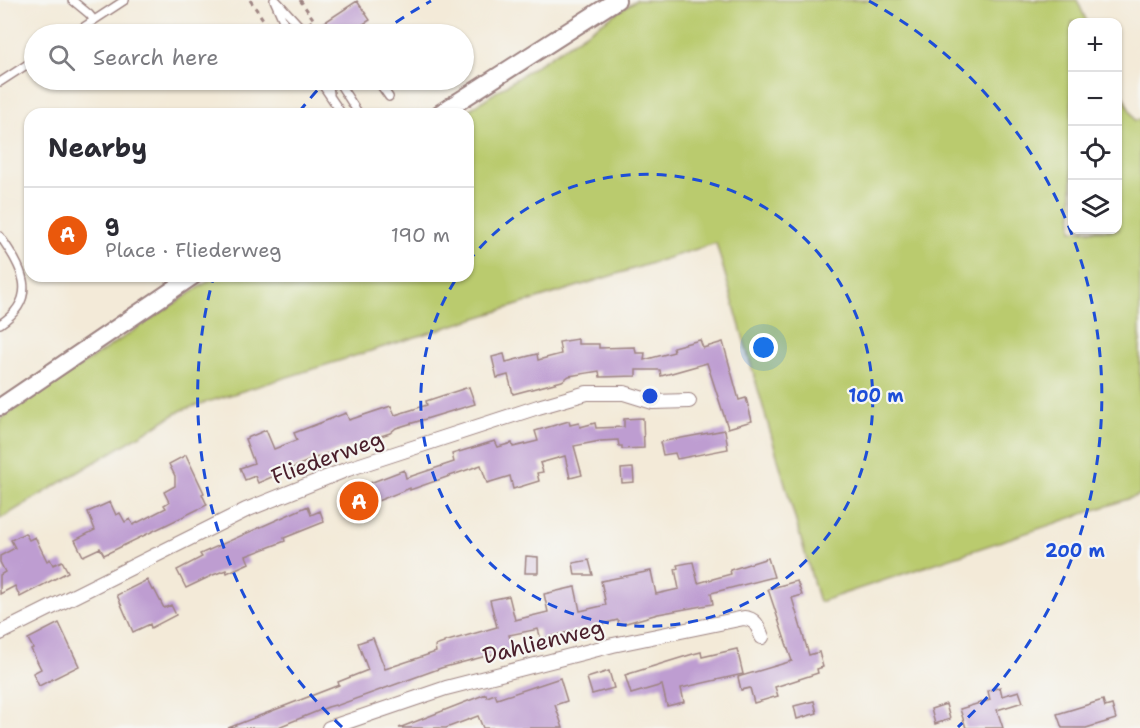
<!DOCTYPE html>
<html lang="en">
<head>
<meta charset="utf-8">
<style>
  :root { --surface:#fff; --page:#f2f2f3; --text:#2b2b33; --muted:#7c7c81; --line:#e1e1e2; --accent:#ea580c }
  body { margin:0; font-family:"Shantell Sans",sans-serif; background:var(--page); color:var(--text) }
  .controls { position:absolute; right:18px; top:18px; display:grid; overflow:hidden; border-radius:12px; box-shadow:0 2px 4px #0004 }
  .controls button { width:54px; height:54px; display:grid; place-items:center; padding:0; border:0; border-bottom:2px solid var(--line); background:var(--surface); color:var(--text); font:30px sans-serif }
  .you { position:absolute; left:764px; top:348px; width:21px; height:21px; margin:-15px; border:4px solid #fff; border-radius:50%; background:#1a73e8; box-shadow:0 0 0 9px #1a73e833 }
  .badge { display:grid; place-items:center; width:39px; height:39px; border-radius:50%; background:var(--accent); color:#fff; font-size:20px; font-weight:700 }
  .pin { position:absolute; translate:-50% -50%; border:3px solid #fff; box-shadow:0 2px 6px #0006 }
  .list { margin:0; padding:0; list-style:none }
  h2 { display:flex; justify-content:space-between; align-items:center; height:78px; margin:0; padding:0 24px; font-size:26px }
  h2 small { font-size:20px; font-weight:400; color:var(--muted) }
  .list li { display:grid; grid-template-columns:39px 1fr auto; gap:18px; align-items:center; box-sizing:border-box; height:96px; padding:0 24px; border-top:2px solid var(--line) }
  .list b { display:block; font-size:22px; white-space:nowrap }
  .list p { margin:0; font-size:20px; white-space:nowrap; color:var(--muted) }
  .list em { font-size:20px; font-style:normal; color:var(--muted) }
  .icon { flex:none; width:33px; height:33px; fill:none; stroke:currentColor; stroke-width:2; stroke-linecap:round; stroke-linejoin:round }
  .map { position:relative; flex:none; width:1140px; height:728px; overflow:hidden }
  .search { position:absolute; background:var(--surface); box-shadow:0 2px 4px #0004; left:24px; top:24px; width:450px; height:66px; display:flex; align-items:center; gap:15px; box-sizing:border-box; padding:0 21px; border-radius:33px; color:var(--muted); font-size:22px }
  .panel { position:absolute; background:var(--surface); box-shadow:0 2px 4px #0004; left:24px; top:108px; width:450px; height:174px; border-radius:18px }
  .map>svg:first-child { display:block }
</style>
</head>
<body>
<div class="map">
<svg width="1140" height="728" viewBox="0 0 1140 728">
  <rect width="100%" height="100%" fill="#f6f6f2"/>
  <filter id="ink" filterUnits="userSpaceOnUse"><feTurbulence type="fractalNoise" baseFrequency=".0167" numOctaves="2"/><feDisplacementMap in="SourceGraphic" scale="12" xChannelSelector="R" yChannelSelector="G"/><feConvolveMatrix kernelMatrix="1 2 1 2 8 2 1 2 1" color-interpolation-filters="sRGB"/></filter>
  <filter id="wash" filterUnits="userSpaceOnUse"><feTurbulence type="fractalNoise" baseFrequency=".008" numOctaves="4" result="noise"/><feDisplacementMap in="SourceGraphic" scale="24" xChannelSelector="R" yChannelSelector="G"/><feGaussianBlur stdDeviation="1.35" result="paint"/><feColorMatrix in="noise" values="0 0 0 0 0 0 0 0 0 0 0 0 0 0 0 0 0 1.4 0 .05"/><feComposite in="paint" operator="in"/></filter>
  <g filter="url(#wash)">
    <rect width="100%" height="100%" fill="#f3ead8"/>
    <path fill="#bacb6e" stroke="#82754c" stroke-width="1.5" d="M636 0H1077L1087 22H1072V230H1118V85L1135 121 1140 119V495L819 602 716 243 182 410 0 519V419L216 276H468V114L470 109Z"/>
    <g id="blocks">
      <path fill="#be9dd1" d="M357 1 370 20 347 34H329L322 24Z
        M578 339V344H599V348L635 347 636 353H645L644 360 674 352 673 347 700 340 703 348 723 342 739 400 746 398 752 421 728 428 707 363 661 376 660 370H636V376L600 377 599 371 569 376 562 381 513 394 508 375 497 378 492 357 504 354 506 362 537 354 538 360 561 354 559 342Z
        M469 387 475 404 396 428 390 433 320 456 258 483 255 476 245 480 240 468 254 463 245 439 266 430 274 449 297 440 294 433 346 413 349 420 391 406 395 415 427 405 426 401Z
        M643 418 644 448 622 449V446H619L618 440 600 441 574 446 582 475 570 478 565 456 540 463 543 472 537 473 539 481 513 489 510 476 487 483 481 465 410 490V488L355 510 350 497 372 490 370 483 404 470 406 478 454 462 452 454 495 441 498 447 512 443 513 447 538 441 535 431 569 421 570 425 579 423 580 427 595 423 596 428 624 427V419Z
        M725 430 728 449 677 459 675 453 663 455 660 442Z
        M186 455 204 493 202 494 207 505 104 555 100 548 83 556 75 540 95 530 88 512 110 502 116 515 120 513 125 522 130 519 133 525 166 508 164 505 169 502 164 492 175 486V476L169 464Z
        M633 468 634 482 622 483 621 469Z
        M308 506 311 515 320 511 324 522 284 538 285 541 246 556 249 563 227 573 226 570 213 575 186 588 177 570 202 557 200 554Z
        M25 533 29 540 35 537 47 561 50 559 53 565 62 561 68 572 20 597 15 586 0 594V575L5 572 0 562V556L15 548 11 540Z
        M526 556 538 557V573H525Z
        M768 558 774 577 711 593 713 604 658 614 619 625 618 620 541 639 538 629 509 635 513 649 441 668 336 706 335 705 328 707 276 728H228L339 685 338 682 368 670 358 643 373 638 385 669 436 652 435 646 444 643V642L497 627 490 600 509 596 515 620 548 612 544 594 575 587 580 611 606 605 601 581 651 571 656 594 679 589 675 569 678 568 677 565 693 562 698 583 731 574 730 570Z
        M589 560 593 575H575L573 563Z
        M147 580 152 590 154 589 164 608 171 605 176 615 151 628 150 624 133 632 117 595Z
        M797 581 802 595 792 598 809 655 819 652 823 667 817 669 818 673 775 687 778 696 754 703 750 688 741 690 738 677 792 661 768 589Z
        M59 623 79 666 39 686 33 673 41 669 31 649 33 648 28 639Z
        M737 649 743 674 681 688 684 702 667 706 662 685 631 694 625 675 693 654 701 652 702 657Z
        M609 671 614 688 592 694 587 678Z
        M560 678 567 701 555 705 563 728H483L478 716 446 728H399L486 694 487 697 495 694 497 699Z
        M1000 687 1002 696 1019 691 1023 702 997 710 1003 728H966L960 709 990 700 988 691Z
        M1103 700 1105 707 1112 705 1116 719 1086 728H1062L1057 714Z
        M814 701 817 713 797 719 794 706Z
        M946 704 950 719 935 724 931 709Z"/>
    </g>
  </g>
  <g filter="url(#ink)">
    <use href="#blocks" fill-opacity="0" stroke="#9e8482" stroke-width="1.5"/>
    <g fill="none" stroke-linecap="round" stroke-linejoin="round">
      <defs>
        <path id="service" d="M72 0 89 14 94 20
          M274 0 289 34
          M276 0 307 34
          M73 34 125 0
          M319 80 342 114
          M337 80 359 114
          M377 80 389 97
          M0 82 34 60
          M330 94 329 86 331 80
          M0 236C21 267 41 297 0 324"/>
        <path id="minor" d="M0 633 246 510 348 469 538 407 587 393H624L653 402 689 401
          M329 728 446 688 613 645 744 618C756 619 758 627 762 637"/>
        <path id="tertiary" d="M439 114 617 0
          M0 407 193 276"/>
      </defs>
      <use href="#service" stroke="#9e8482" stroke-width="10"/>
      <use href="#minor" stroke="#9e8482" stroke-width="16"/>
      <use href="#tertiary" stroke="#9e8482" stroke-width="20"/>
      <path stroke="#9e8482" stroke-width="3" stroke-dasharray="4.5 4.5" stroke-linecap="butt" d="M250 0 273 34
        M300 0 314 20 309 23"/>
      <use href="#service" stroke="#fff" stroke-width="7"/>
      <use href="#minor" stroke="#fff" stroke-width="14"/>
      <use href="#tertiary" stroke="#fff" stroke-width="16"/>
    </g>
  </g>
  <g fill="none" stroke="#1d4ed8" stroke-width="3" stroke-dasharray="10 8">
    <path d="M468 262A226 226 0 1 1 458 276"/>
    <path d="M342 727A452 452 0 0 1 213 279M299 112A452 452 0 0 1 325 82M381 33A452 452 0 0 1 431 1M869 1A452 452 0 0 1 958 727"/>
  </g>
  <g text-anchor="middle" stroke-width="4.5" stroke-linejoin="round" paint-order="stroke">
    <g font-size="22" fill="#4a1f2b" stroke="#f6f6f2">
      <text transform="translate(327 457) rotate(-20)" y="8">Fliederweg</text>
      <text transform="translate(543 641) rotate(-14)" y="8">Dahlienweg</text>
    </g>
  </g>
  <circle cx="650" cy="396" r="9" fill="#1d4ed8" stroke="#f6f6f2" stroke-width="3"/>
  <g font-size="18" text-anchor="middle" font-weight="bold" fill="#1d4ed8" stroke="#f6f6f2" stroke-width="4.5" stroke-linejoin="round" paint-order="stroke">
    <text x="876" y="402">100 m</text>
    <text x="1075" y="557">200 m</text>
  </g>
</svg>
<div class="controls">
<button>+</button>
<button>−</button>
<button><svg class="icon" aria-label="locate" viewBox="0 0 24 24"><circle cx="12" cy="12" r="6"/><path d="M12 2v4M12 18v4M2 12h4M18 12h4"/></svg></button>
<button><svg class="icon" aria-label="layers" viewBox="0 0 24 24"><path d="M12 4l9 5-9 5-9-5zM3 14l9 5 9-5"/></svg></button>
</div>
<div class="you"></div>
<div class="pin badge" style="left:359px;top:501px">A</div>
<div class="search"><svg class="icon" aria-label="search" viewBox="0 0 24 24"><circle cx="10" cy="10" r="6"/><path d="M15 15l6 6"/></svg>Search here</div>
<section class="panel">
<h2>Nearby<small></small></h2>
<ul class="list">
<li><span class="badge">A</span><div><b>g</b><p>Place · Fliederweg</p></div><em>190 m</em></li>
</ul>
</section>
</div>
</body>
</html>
